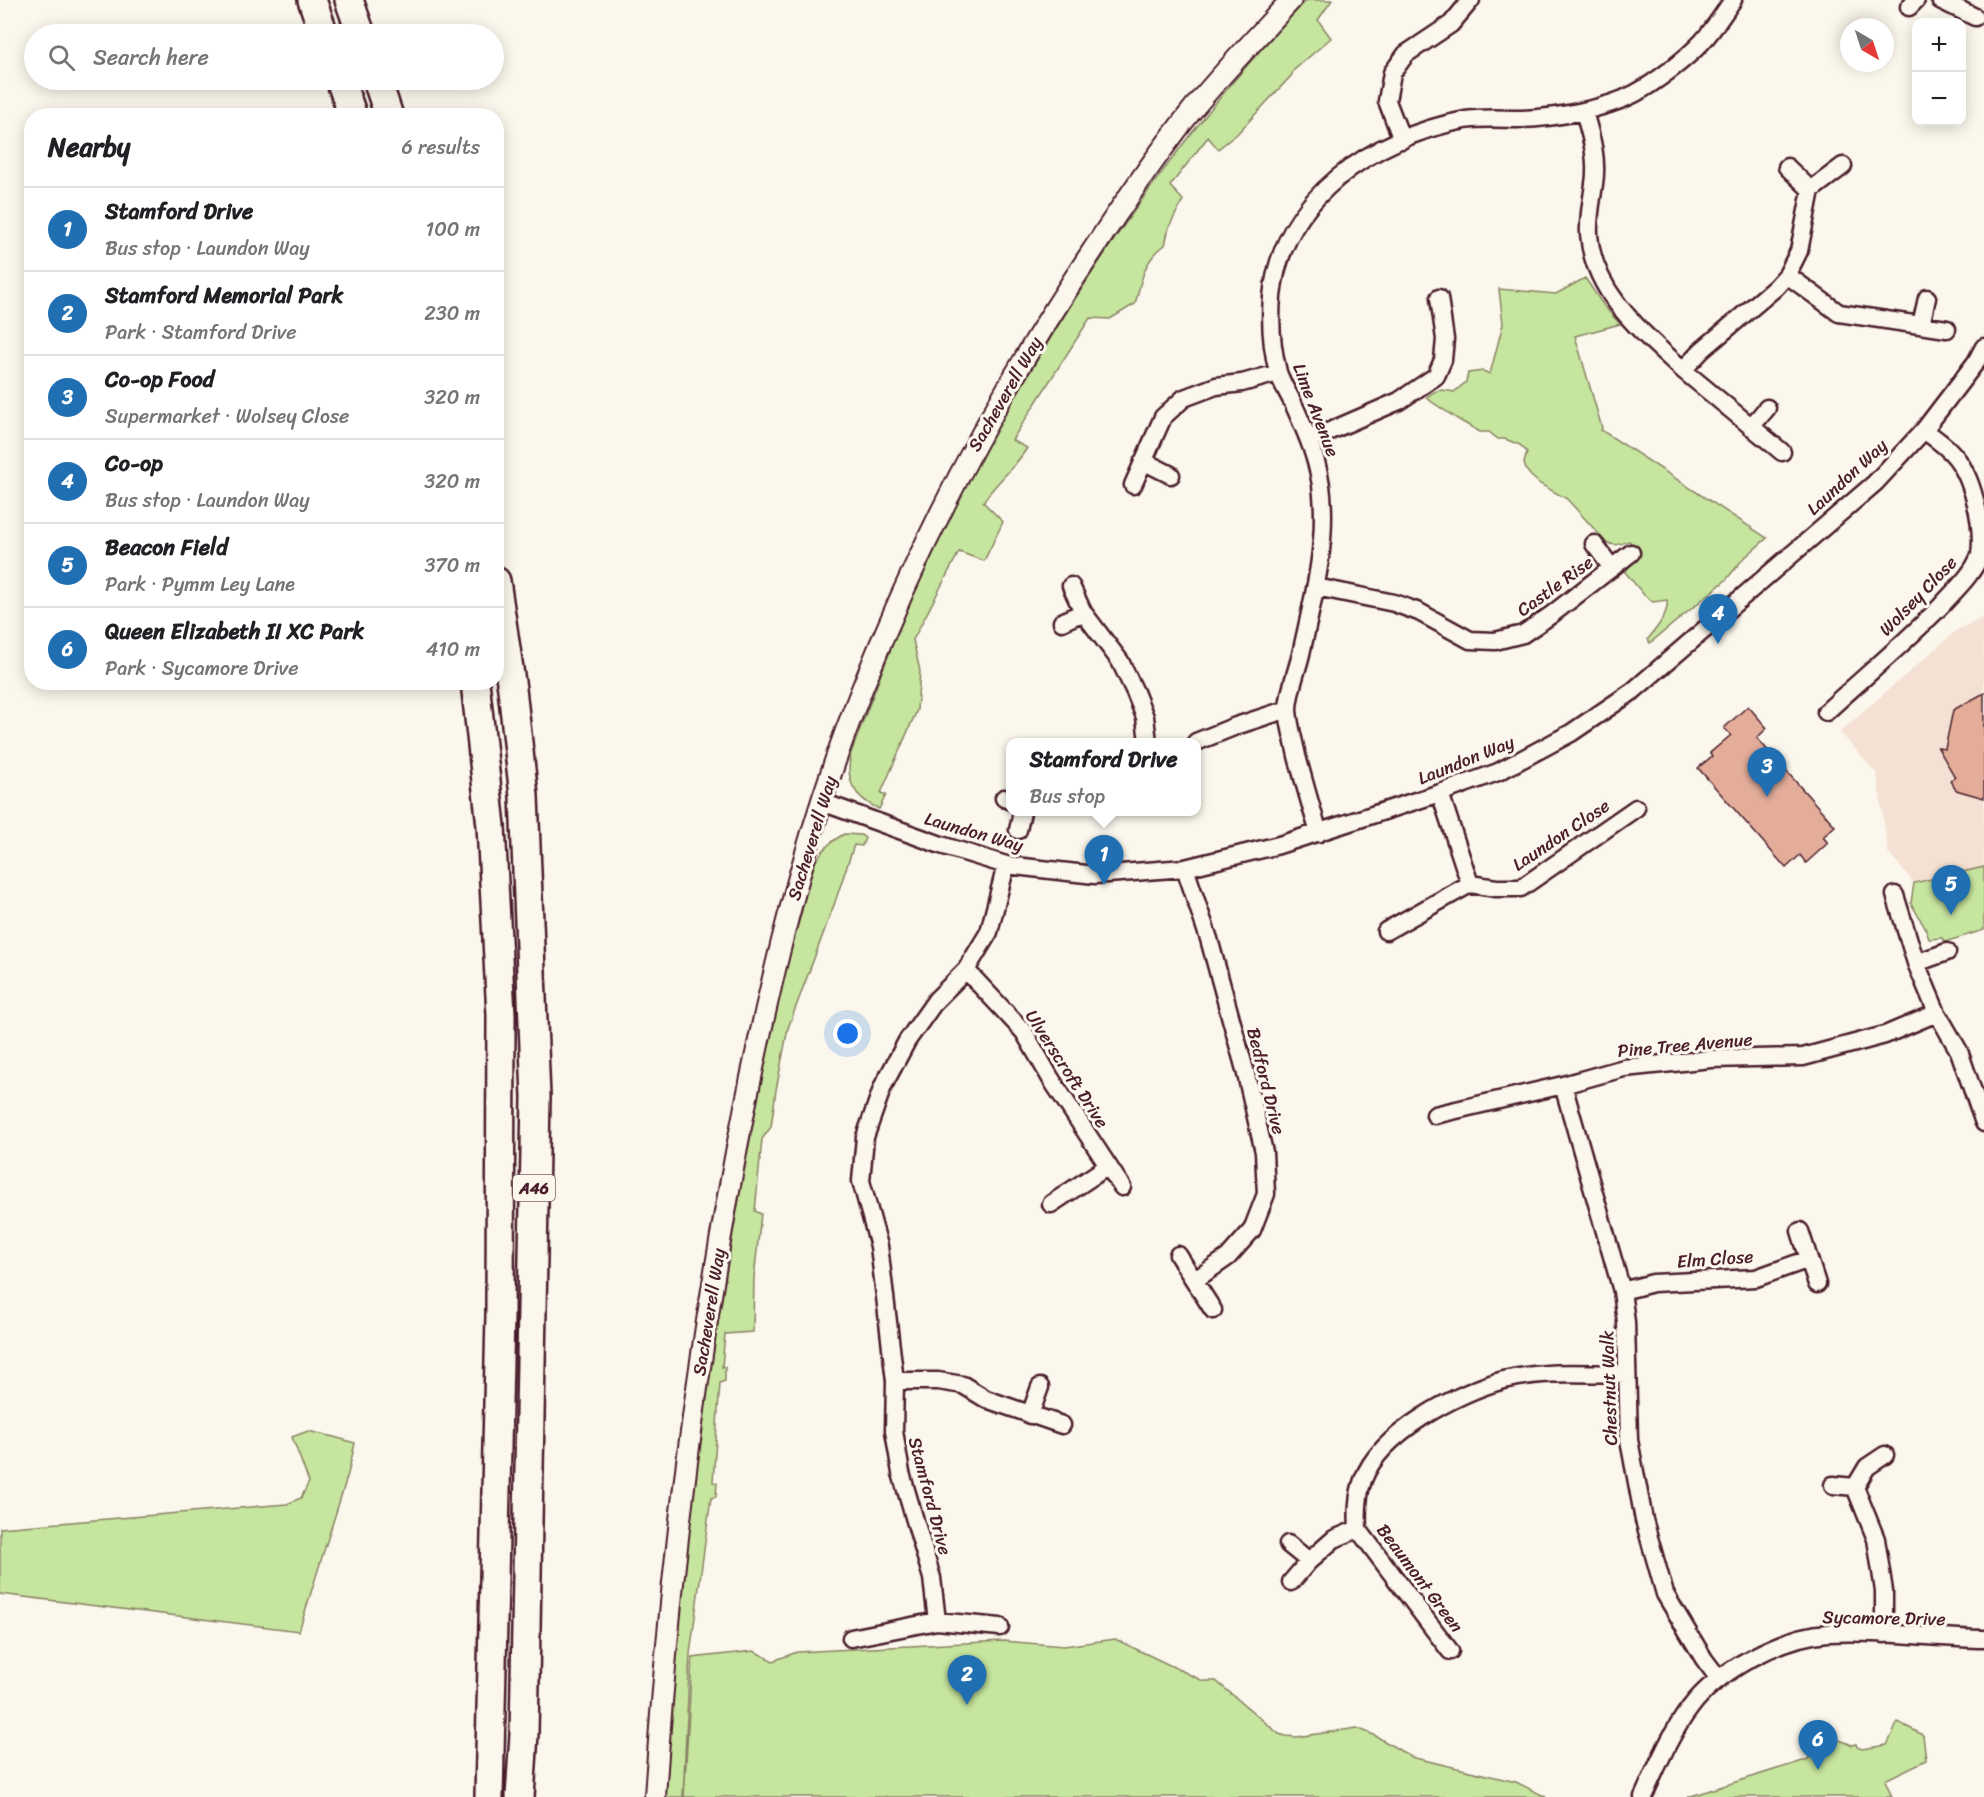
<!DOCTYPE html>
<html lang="en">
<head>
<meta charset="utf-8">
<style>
  :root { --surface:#fff; --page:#f6f6f6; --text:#202124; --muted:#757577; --line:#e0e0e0; --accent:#1f6fb2 }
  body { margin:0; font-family:Sriracha,sans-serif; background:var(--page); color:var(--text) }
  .controls { position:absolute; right:18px; top:18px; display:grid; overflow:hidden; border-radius:12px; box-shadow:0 3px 15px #0003 }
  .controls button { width:54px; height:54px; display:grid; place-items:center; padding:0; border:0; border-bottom:2px solid var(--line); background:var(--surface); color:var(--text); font:30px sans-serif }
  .compass { position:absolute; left:1840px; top:18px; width:54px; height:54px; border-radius:50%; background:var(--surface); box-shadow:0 3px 15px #0003; rotate:141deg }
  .you { position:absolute; left:848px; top:1034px; width:21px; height:21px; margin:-15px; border:4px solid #fff; border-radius:50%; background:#1a73e8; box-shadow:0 0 0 9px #1a73e833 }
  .badge { display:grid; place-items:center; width:39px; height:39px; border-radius:50%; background:var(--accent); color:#fff; font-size:20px; font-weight:700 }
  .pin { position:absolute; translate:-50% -50px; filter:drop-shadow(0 2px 3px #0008) }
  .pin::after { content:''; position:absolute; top:32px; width:21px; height:18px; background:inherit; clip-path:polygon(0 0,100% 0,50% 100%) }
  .popup { position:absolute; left:1006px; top:738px; width:195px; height:78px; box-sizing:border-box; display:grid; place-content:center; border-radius:12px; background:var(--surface); filter:drop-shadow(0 2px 4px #0005); font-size:20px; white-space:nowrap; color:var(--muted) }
  .popup b { font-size:22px; color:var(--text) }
  .popup::after { content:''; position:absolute; left:50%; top:100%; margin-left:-12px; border:12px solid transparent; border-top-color:var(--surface) }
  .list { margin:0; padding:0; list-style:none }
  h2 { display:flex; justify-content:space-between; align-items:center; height:78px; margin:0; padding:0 24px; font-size:26px }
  h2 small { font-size:20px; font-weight:400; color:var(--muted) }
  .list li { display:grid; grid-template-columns:39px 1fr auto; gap:18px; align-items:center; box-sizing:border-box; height:84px; padding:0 24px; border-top:2px solid var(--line) }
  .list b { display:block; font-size:22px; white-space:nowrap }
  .list p { margin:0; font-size:20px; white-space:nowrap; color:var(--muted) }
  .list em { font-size:20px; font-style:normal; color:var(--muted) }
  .icon { flex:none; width:33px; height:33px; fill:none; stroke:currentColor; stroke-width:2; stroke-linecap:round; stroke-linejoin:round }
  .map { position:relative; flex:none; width:1984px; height:1797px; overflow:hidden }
  .search { position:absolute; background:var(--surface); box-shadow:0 3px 15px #0003; left:24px; top:24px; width:480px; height:66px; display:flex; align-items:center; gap:15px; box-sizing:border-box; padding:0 21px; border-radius:33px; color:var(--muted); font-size:22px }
  .panel { position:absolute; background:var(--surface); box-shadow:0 3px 15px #0003; left:24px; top:108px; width:480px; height:582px; border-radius:24px }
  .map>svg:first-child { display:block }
</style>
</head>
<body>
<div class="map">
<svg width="1984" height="1797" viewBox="0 0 1984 1797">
  <rect width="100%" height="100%" fill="#fbf7ec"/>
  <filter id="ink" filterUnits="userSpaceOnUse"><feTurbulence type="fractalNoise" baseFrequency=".0167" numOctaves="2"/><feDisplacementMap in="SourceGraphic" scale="12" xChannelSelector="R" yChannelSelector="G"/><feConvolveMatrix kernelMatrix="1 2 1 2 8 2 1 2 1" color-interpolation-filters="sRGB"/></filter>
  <g filter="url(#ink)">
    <path fill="#f4e1d3" d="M1984 617V867L1914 883 1888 852 1877 774 1840 732 1957 630Z"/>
    <path fill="#c6e59e" stroke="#888264" stroke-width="1.5" d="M1307 0H1332L1318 20 1331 38 1294 70 1291 76 1237 134 1218 149 1208 137 1170 186 1183 200 1169 227 1165 245C1143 261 1142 279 1135 304L1110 319 1090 318 1012 440 1027 448C1015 468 996 482 983 502L1003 522 984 561 959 552 913 640 920 671 917 710 881 793 886 795 879 809C853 797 845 780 851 753 869 706 886 659 906 613 944 524 990 438 1040 355 1117 228 1203 107 1307 0Z
      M1585 278 1604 306 1620 324 1575 336 1602 428 1601 430 1767 538 1743 559 1726 580 1650 643 1648 639C1656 629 1669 614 1667 600L1653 602 1644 595 1625 572 1640 554 1629 541C1621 544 1614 547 1606 542L1567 499 1540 484 1531 476 1526 470 1524 463 1527 452 1520 445 1505 439H1498L1489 432H1480L1459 420 1426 398C1435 389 1442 389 1454 392L1466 382 1468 373 1483 371 1490 374 1503 324 1499 289 1556 294Z
      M844 834 861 835 865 838 862 846 854 845 834 905 788 1028 776 1090 771 1127 762 1139 755 1211 761 1214 754 1278 753 1332 725 1334 722 1367H725V1381L720 1383 713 1482 717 1483 716 1497 711 1498 690 1654 683 1797H666C678 1564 713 1331 757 1102 769 1041 782 979 800 918 805 900 808 878 816 861 823 848 832 841 844 834Z
      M1984 867V930L1945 942 1942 938 1929 939 1925 928 1911 903 1914 883Z
      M308 1431 334 1437 355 1443 348 1474 299 1631 0 1594V1528L287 1504 301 1498 309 1482 292 1437Z
      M1115 1639 1203 1681H1216L1279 1734 1286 1736 1297 1737 1357 1728 1374 1735 1411 1757 1516 1782 1546 1797H684L692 1658 754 1651 773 1661 797 1652 1003 1641 1064 1646Z
      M1898 1722 1923 1735 1926 1760 1885 1780 1892 1797H1688L1809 1759 1819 1747 1837 1739 1852 1745 1856 1744 1857 1747 1862 1749 1887 1745Z"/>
    <path fill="#e3ad9a" stroke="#4a1f2b" stroke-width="1.5" d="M1984 693V798L1956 790 1950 781 1955 777 1938 748 1945 749 1953 710Z
      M1748 706 1767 728 1757 738 1835 826 1823 837 1828 843 1806 863 1800 855 1786 868 1698 768 1712 756 1710 753 1731 735 1724 728Z"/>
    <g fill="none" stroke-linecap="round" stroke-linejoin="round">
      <defs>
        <path id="minor" d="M1940 0 1975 17
          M1909 7 1916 0
          M1584 112C1591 136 1598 158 1594 184 1592 200 1588 217 1589 234 1593 293 1642 332 1683 370L1702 350 1775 288 1787 275 1799 251 1811 190 1843 166
          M1402 140 1387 101 1392 73 1406 54 1451 24 1471 0
          M1787 167 1811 190
          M1787 275 1839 313 1947 329
          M1921 325 1927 298
          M1683 370 1782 452
          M1751 427 1767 408
          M1309 440 1399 401 1436 376 1443 360 1445 339 1439 298
          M1143 461 1171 475
          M1133 485 1163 417 1184 398 1216 386 1242 383 1278 373
          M1594 544 1612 568
          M1071 586 1083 612 1120 661 1135 692 1145 717 1148 742
          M1316 587 1394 603 1419 612 1470 640 1495 641 1523 634 1551 615 1631 553
          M1062 622 1083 612
          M1826 712C1864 677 1905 643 1941 606 1955 590 1972 576 1980 555 1984 526 1973 475 1952 453 1944 444 1933 437 1924 430
          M1196 742 1236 726 1288 709
          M1440 793 1470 884 1496 888H1521L1636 808
          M1004 798 1011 801
          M822 802 941 845 1006 865 1095 875 1185 868 1279 845 1440 793 1498 772 1571 733 1633 691 1875 483 1924 430 1976 362 1984 347
          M1018 830 1022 812
          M1319 833C1311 807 1304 782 1297 756 1294 741 1289 725 1288 710 1288 694 1297 671 1301 654 1312 603 1327 549 1322 495 1320 463 1306 432 1293 403 1288 393 1281 382 1278 372 1272 349 1270 321 1272 297 1281 198 1374 137 1465 120 1483 117 1504 119 1522 119 1555 118 1605 109 1634 94 1655 83 1686 59 1702 42 1714 29 1723 14 1733 0
          M1185 868 1209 939 1245 1070 1264 1152 1266 1194 1252 1230 1228 1257 1195 1280
          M1895 895 1916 963 1937 1013 1959 1051 1984 1123
          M1386 931 1470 884
          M1916 963 1947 952
          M966 970 1024 1032 1051 1079 1122 1187
          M1563 1085 1622 1291 1626 1322 1629 1440 1644 1520 1665 1594 1704 1659 1719 1679
          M1435 1115 1563 1085 1624 1068 1711 1059 1803 1057 1885 1035 1937 1013
          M1051 1204 1108 1166
          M1800 1231 1817 1284
          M1178 1255 1213 1310
          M1622 1291 1653 1283 1756 1278 1809 1259
          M895 1381H938L963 1385 986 1399 1062 1425
          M1030 1415 1040 1387
          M1833 1485 1855 1487
          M1288 1544 1309 1561
          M1291 1582 1309 1561 1334 1539 1358 1529
          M937 1621 932 1578 901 1473 894 1431 895 1381 879 1246 861 1181 865 1137 883 1086 907 1041 936 1000 966 970 989 932 1006 865
          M1884 1634V1591L1876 1539 1855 1487 1867 1467 1885 1455
          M851 1638 937 1621 1000 1627
          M1450 1651 1358 1529C1357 1512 1357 1496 1363 1480 1380 1433 1458 1392 1504 1380 1544 1370 1587 1374 1627 1374
          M1643 1797C1657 1767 1670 1734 1690 1708 1717 1671 1782 1636 1828 1633 1880 1630 1932 1638 1984 1639"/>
        <path id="tertiary" d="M655 1797C669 1579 696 1362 737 1147 767 993 802 840 860 694 921 539 999 391 1091 253 1123 204 1156 155 1193 109 1224 71 1258 36 1291 0"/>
        <path id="trunk" d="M312 0 324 34
          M349 0 361 34
          M340 80 353 116
          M377 80 389 116
          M496 581 512 689 524 796 536 1097 524 1734 520 1797
          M475 682 491 826 501 1015 500 1315 489 1797"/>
      </defs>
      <use href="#minor" stroke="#4a1f2b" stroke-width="21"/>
      <use href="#tertiary" stroke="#4a1f2b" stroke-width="24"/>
      <use href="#trunk" stroke="#4a1f2b" stroke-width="32"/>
      <use href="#minor" stroke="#fbf7ec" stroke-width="16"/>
      <use href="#tertiary" stroke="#fbf7ec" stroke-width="20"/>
      <use href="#trunk" stroke="#fbf7ec" stroke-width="27"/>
    </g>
  </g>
  <g text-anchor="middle" stroke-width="6" stroke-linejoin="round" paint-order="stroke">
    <rect fill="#fbf7ec" stroke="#7f6065" stroke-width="1.5" x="513" y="1175" width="42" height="26" rx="4.5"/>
    <g font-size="16" font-weight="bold" fill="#4a1f2b">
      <text x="534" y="1194">A46</text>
    </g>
    <g font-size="18" fill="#4a1f2b" stroke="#fbf7ec">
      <text transform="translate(1005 394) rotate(-60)" y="6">Sacheverell Way</text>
      <text transform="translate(1316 410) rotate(69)" y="6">Lime Avenue</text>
      <text transform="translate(1847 477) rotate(-43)" y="6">Laundon Way</text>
      <text transform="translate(1555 586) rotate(-36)" y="6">Castle Rise</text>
      <text transform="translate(1918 596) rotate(-46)" y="6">Wolsey Close</text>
      <text transform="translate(1466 760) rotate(-22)" y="6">Laundon Way</text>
      <text transform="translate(974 832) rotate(16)" y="6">Laundon Way</text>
      <text transform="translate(1561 835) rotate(-34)" y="6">Laundon Close</text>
      <text transform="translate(812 838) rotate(-73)" y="6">Sacheverell Way</text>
      <text transform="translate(1685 1045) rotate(-5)" y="6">Pine Tree Avenue</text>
      <text transform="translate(1067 1069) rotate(57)" y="6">Ulverscroft Drive</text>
      <text transform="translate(1266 1081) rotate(76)" y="6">Bedford Drive</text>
      <text transform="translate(1715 1259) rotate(-4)" y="6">Elm Close</text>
      <text transform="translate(709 1312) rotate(-81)" y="6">Sacheverell Way</text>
      <text transform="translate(1609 1388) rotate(-92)" y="6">Chestnut Walk</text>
      <text transform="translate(930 1496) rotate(75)" y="6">Stamford Drive</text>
      <text transform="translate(1420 1578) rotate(53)" y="6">Beaumont Green</text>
      <text transform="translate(1884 1618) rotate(1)" y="6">Sycamore Drive</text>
    </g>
  </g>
</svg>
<div class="controls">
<button>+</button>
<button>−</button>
</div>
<svg class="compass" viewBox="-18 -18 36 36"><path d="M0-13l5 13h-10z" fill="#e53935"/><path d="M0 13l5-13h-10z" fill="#757577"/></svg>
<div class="you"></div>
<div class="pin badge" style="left:1104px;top:885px">1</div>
<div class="popup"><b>Stamford Drive</b>Bus stop</div>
<div class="pin badge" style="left:967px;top:1705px">2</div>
<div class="pin badge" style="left:1767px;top:797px">3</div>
<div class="pin badge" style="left:1718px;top:644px">4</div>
<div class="pin badge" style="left:1951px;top:915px">5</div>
<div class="pin badge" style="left:1818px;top:1770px">6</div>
<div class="search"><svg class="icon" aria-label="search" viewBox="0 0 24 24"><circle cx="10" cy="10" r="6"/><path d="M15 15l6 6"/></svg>Search here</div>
<section class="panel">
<h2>Nearby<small>6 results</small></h2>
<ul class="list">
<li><span class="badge">1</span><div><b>Stamford Drive</b><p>Bus stop · Laundon Way</p></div><em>100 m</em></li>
<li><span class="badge">2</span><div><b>Stamford Memorial Park</b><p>Park · Stamford Drive</p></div><em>230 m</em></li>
<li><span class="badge">3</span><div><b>Co-op Food</b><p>Supermarket · Wolsey Close</p></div><em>320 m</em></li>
<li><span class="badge">4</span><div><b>Co-op</b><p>Bus stop · Laundon Way</p></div><em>320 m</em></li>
<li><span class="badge">5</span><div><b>Beacon Field</b><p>Park · Pymm Ley Lane</p></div><em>370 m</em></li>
<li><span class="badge">6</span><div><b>Queen Elizabeth II XC Park</b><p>Park · Sycamore Drive</p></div><em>410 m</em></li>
</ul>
</section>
</div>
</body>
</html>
